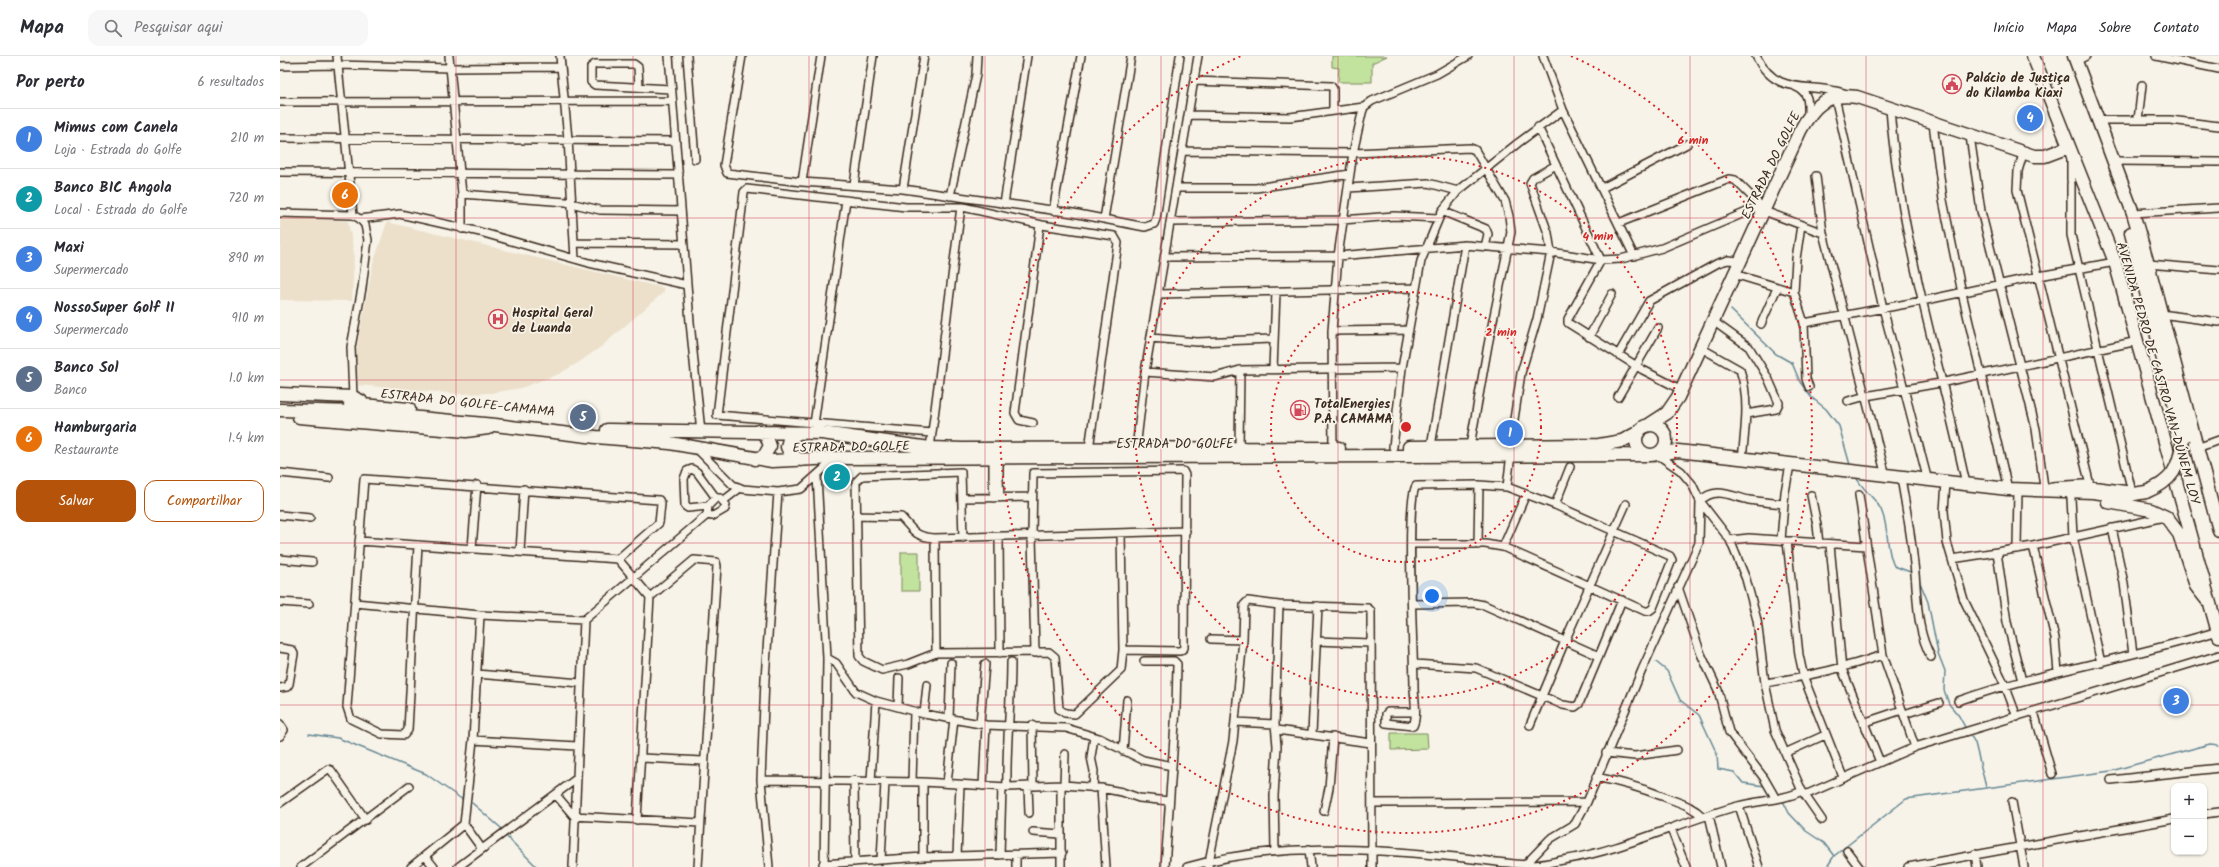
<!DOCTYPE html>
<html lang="pt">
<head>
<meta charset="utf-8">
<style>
  :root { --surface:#fff; --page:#f7f7f7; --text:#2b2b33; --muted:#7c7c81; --line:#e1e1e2; --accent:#b45309 }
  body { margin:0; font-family:Kalam,sans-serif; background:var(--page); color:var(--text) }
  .controls { position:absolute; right:12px; bottom:12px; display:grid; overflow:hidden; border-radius:8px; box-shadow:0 1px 3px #0004 }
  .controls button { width:36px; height:36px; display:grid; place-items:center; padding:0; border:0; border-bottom:1px solid var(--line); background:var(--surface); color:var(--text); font:20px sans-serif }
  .you { position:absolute; left:1152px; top:540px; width:14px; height:14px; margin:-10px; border:3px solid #fff; border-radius:50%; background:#1a73e8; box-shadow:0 0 0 6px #1a73e833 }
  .badge { display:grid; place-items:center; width:26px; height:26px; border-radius:50%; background:var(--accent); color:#fff; font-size:13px; font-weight:700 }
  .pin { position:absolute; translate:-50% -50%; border:2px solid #fff; box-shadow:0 1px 4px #0006 }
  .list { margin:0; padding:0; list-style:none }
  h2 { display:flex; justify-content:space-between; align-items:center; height:52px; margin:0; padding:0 16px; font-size:17px }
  h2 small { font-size:13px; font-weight:400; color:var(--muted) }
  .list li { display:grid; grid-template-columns:26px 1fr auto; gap:12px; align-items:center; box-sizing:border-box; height:60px; padding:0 16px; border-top:1px solid var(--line) }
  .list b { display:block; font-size:15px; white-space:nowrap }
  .list p { margin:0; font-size:13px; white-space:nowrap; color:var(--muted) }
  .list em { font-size:13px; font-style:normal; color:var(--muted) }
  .actions { display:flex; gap:8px; padding:12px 16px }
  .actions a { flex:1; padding:9px 0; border:1px solid var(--accent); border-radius:12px; text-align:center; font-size:14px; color:var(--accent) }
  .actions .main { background:var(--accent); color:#fff }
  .icon { flex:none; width:22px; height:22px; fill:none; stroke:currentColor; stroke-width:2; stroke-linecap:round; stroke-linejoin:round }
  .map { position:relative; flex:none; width:1939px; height:811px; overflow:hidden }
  header { display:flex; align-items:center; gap:24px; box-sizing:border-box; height:56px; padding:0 20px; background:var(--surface); border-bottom:1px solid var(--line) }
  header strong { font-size:19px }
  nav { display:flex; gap:22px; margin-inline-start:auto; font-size:14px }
  .search { width:280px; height:36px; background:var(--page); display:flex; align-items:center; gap:10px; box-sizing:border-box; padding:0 14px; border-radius:12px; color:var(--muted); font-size:15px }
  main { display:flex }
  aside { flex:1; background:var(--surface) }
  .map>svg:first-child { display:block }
</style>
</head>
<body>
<header>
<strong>Mapa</strong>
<div class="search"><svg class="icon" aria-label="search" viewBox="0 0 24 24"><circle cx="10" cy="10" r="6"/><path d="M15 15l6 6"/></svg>Pesquisar aqui</div>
<nav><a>Início</a><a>Mapa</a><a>Sobre</a><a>Contato</a></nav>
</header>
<main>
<aside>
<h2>Por perto<small>6 resultados</small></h2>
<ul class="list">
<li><span class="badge" style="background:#3f7fe0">1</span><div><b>Mimus com Canela</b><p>Loja · Estrada do Golfe</p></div><em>210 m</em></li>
<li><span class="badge" style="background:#0f9aa8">2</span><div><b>Banco BIC Angola</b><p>Local · Estrada do Golfe</p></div><em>720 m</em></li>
<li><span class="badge" style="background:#3f7fe0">3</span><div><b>Maxi</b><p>Supermercado</p></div><em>890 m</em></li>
<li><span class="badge" style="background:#3f7fe0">4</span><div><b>NossoSuper Golf II</b><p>Supermercado</p></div><em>910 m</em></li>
<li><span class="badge" style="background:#5c6f8a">5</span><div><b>Banco Sol</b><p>Banco</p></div><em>1.0 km</em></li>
<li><span class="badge" style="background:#e8710a">6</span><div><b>Hamburgaria</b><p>Restaurante</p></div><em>1.4 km</em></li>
</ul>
<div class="actions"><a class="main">Salvar</a><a>Compartilhar</a></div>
</aside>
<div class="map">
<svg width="1939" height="811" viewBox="0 0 1939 811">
  <rect width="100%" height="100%" fill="#f7f3e8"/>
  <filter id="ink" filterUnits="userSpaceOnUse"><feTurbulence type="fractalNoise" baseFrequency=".025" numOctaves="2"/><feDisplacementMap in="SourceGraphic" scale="8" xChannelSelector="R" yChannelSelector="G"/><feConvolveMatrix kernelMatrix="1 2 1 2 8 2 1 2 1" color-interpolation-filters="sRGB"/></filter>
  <g filter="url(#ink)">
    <path fill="#ece0cb" d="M0 161 68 165 74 197 72 245 0 244Z
      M107 166 384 232V236L322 290 301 305 279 318 241 332 211 337 180 338 78 329 76 296 93 208Z"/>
    <path fill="#c1e39d" stroke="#7e865e" d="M1052 0H1107L1092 7V26H1058L1059 12 1052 11Z
      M621 496H639V535H621Z
      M1111 677H1147L1148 693 1111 694Z"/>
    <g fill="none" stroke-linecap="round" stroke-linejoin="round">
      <path stroke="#658794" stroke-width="1.5" d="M1451 254 1496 298 1512 307 1520 326 1531 341 1546 353 1559 370 1570 409
        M1576 421C1583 435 1599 444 1603 459 1609 476 1606 494 1614 510L1633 517
        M1639 524 1648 546 1658 597 1665 615 1664 634 1669 648 1679 660 1686 673
        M1376 606 1387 615 1400 644 1419 659 1437 698 1438 713 1454 716 1463 727 1485 730
        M29 678 58 682 146 718 183 744
        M1691 680 1695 687 1706 731
        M1494 734 1500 740
        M1503 745 1509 757 1526 775 1544 787 1554 800
        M192 747 221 772
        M227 781 257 811
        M1547 811 1554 800 1626 743 1831 715 1930 688 1939 689"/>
      <defs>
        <path id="street" d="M57 0 73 159
          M169 0 182 138V173
          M280 0 288 83 295 203
          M389 0 410 266 421 376
          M407 0 415 103
          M462 0 444 109 447 117 522 126 623 133 793 157 865 171 874 168 876 163 900 0
          M1263 0 1283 54 1354 200
          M1476 0C1497 41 1526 26 1564 37
          M1876 0 1939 13
          M1796 5 1806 0
          M0 10 58 9 170 12 281 11
          M914 25 1051 30 1053 33V55
          M359 31 358 11 354 8H315L311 11V26L315 29 391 33
          M1516 31C1530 36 1528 49 1528 61
          M1555 41 1603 252 1648 425
          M0 46 392 45
          M1610 53C1620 181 1659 303 1686 428
          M908 59 1010 61 1084 51
          M1819 64H1890L1939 70
          M1858 64 1862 29
          M1653 67 1663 144 1682 237 1728 433
          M1258 71 1321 204 1288 263V267L1363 314 1402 334
          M1690 80 1701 155 1756 373 1764 431
          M0 82 396 85
          M902 95 1073 97 1190 92 1195 94 1225 145 1229 160 1231 176 1208 289 1190 390
          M1743 98 1738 115 1737 134 1810 429
          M1834 105 1939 106
          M0 116 399 119
          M1536 120 1543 177 1606 420
          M1791 124V102
          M522 126 541 0
          M574 129 593 0
          M896 132H976L1070 118
          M1068 132 1148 127 1178 135
          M1322 132 1407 88
          M623 133 644 0
          M182 138 286 146 320 154 401 155
          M670 140 696 19 697 0
          M724 148 747 0
          M773 155 801 0
          M1162 155 1206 173 1208 178 1205 191
          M0 157 73 159 80 163 85 169 88 184 82 232 71 291 73 341
          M1853 157 1939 152
          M80 163 120 158 200 176 309 207 407 229
          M824 163 851 0
          M890 166 1062 164 1114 160 1159 162
          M1339 167 1449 123 1455 124 1478 147 1476 152
          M1521 169 1516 203 1514 236 1524 267 1526 323 1529 331
          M294 187 404 188
          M885 201 1058 200 1185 189 1271 196 1321 204 1341 203 1382 192 1476 152 1543 177
          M1868 208 1939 214
          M1454 218 1514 236
          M879 238 1135 232
          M1881 258 1939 266
          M1433 265 1469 291 1488 322 1499 347 1496 353 1466 358
          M1524 267 1642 245 1759 220 1835 206
          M1481 268 1497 232
          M1052 275 1129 274
          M1309 281 1332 238
          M871 282 917 286 992 283
          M1421 292 1460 314C1470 342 1465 374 1462 403
          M1338 299 1369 245 1438 207 1448 204 1459 205
          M993 313 996 236
          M865 316 935 321 960 314 1122 312
          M1338 341 1378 272
          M1568 345 1586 340 1660 327 1858 285
          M753 367 739 364 735 357 760 169
          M534 368 566 144
          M652 377 437 359 464 136 467 133 626 151H683L762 169 834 180 838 187 809 393
          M1151 390 1185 189
          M1230 390 1241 317 1257 263 1271 196 1268 177 1250 127 1253 122 1276 109
          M1113 391 1122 312 1141 205 1162 155 1178 135 1238 87 1283 54
          M416 392 453 429 463 433 498 436 521 433 556 402
          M650 392 681 151
          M959 392 960 314
          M1053 392 1052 275 1058 200 1073 97 1082 57 1084 51 1092 45 1157 18 1188 0
          M1917 392 1939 384
          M856 393 865 316 918 0
          M1378 399 1401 415 1412 428 1420 445 1450 484 1466 523 1477 564 1485 627 1495 674 1522 735 1542 764
          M719 402V420
          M713 403V421
          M0 417 49 422
          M537 420 547 602 544 811
          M1621 422C1626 450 1631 479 1634 508 1638 539 1635 572 1651 601
          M713 423 714 442
          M719 423 720 442
          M1666 426 1664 455 1667 486 1684 544 1725 629 1737 661
          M1772 430 1803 428 1849 434 1851 432 1791 179V128
          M1227 431 1231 398
          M1531 439 1537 469 1539 488
          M1579 439 1603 599 1635 691
          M682 442 752 441
          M1791 442 1793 480 1821 607
          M443 445 460 432
          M1275 449 1290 411
          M428 450 427 459 433 460 445 453 446 449 440 442H436L428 450 408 452 405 450 404 423 407 415 412 413 417 416 436 442
          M0 459 30 462
          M576 460 621 461C634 475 635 481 655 482L906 475
          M1832 472 1844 527 1853 598
          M719 481 720 597
          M655 482 656 597
          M683 482 681 416 582 420 576 426 579 600 583 605 602 614 628 608 656 597 769 596 775 601 779 653 785 657 795 658 841 614 843 594 841 477
          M1450 484 1469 482 1586 490
          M1501 484 1505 436 1510 409
          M79 485 338 503 370 541
          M1507 485 1519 599 1524 622 1563 721
          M1131 488H1205L1223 491 1365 555H1369L1373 552 1392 504 1390 500 1275 449 1227 431 1199 429 1136 430C1125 445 1134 601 1134 631 1134 642 1138 660 1133 670L1106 667V658L1108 656H1135
          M138 489 128 674 124 679 102 678 71 663 67 651 84 423 379 444 381 448 379 467 338 503
          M1198 489 1199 429
          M1550 489 1562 613 1600 706
          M1753 490 1775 582 1778 616
          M1223 491 1246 438
          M192 492 197 429
          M1737 493 1738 433
          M240 495 244 433
          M0 503 32 506
          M1672 503 1717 496
          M1398 531 1421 598 1438 634 1449 676 1484 722 1496 743
          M0 546 29 548
          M75 547 200 559 304 564
          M1132 548 1193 547 1204 549 1319 600 1342 544
          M931 583 963 584
          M1036 585 1090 587
          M0 592 12 594 14 598 9 628 7 631 0 632
          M755 597 752 480 753 417 903 415 905 419 904 592 900 595 843 594
          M547 602 556 607 576 636 596 645 644 658 706 669 786 672 819 682 863 704 892 710
          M864 605H894L897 608 896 653 885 811
          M1134 608 1196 612 1283 649 1295 651 1299 648 1319 600
          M197 618 300 627
          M1742 625 1727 566 1717 496 1753 490 1884 461
          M1485 627C1526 621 1564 612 1603 599
          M1678 645C1763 615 1852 602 1938 575
          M618 650 619 622
          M1754 656 1772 718
          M644 658 647 629
          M1624 658 1659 647
          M669 662 671 607
          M955 666 995 668
          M1583 667 1622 654
          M0 668 4 674 0 680
          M700 668 705 608
          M752 669 753 730
          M1250 669 1285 585 1346 448
          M997 674 1091 687
          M1032 678 1038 550
          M193 684 297 690
          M843 695 847 644
          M1326 697 1355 700 1397 694
          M1505 697 1545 679
          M362 702 423 705
          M1316 721C1341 726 1359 731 1382 740 1398 747 1410 748 1423 761
          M481 724 643 726 727 731 784 729 821 732 826 811
          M574 724 575 806
          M1831 724 1939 712
          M591 725 596 645
          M632 726 634 655
          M667 727 674 663
          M781 729V811
          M784 729 785 698
          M703 730 706 669
          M748 730 749 757
          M727 731C726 689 731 648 731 606
          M813 732 814 715 811 701 814 681
          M821 732 842 736 859 742 889 745
          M276 739 294 760 420 767
          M1525 739 1635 691 1939 599
          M1732 746 1744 811
          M0 747 48 713 51 714 86 764
          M1093 747 1307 746 1362 614 1419 487 1420 445C1436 430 1450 440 1469 444 1481 446 1492 447 1504 448
          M1459 750 1479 811
          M1044 755 1049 732 1053 681
          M1924 758 1939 756
          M1429 759 1441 811
          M357 764 370 541 414 504 436 506 437 510 418 811
          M184 768 202 793
          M1391 773 1406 811
          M753 776 781 778
          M1029 793 1031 811
          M995 794 994 740 997 690 995 668 999 549
          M1567 795 1579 811
          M1695 798 1697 811
          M720 799 722 731
          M677 800 680 729
          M146 801 154 811
          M643 801V726
          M601 804 605 726
          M543 808 643 801 782 797
          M1246 808 1270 783 1295 768 1307 746
          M21 811 129 730
          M131 811 184 768 193 684 200 559
          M178 811 296 723
          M293 811 304 564 427 459
          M489 811 481 724 485 623 498 436
          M736 811V799
          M907 811C995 786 1086 792 1176 801 1202 804 1226 808 1252 809 1262 809 1273 806 1283 804 1344 794 1399 766 1458 750 1479 744 1502 745 1522 735
          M928 811 953 685 963 584 964 549 968 545 999 549 1088 552 1091 555 1092 811
          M1628 811 1894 763"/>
        <path id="highway" d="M1753 0 1835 206 1939 580
          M1794 0 1853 157 1868 208 1939 474
          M1851 177 1903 383
          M0 338 73 341 81 345
          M70 348 129 353
          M0 354 75 356 215 369 316 381 390 387 492 405 556 402 1371 399
          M19 361 186 375 208 372
          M1356 384a15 15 0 1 1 30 0a15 15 0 1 1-30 0Z
          M1367 370 1387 357 1398 341 1520 75C1534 49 1546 37 1577 41L1754 100H1765L1789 91
          M327 374 542 377 650 392 683 393 1059 392
          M518 377 509 383 507 391 511 399 521 404
          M1129 391 1319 389 1342 385 1359 376
          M1376 398 1398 395 1728 433 1813 436 1843 440 1866 436
          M475 403 484 400 490 390 486 379 478 375
          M1828 446 1871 454 1886 461 1899 478 1916 530 1927 544"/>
      </defs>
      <use href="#street" stroke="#3b2a1e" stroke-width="10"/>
      <use href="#highway" stroke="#3b2a1e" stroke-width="15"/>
      <use href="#street" stroke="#f7f3e8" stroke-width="7"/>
      <use href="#highway" stroke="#f7f3e8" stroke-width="12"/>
      <defs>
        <path id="highway-bridge" d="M1866 436C1893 425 1899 412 1903 383"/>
      </defs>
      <use href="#highway-bridge" stroke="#3b2a1e" stroke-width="15" stroke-linecap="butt"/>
      <use href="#highway-bridge" stroke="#f7f3e8" stroke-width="12"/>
    </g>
  </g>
  <path fill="none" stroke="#d1495b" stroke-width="1" stroke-opacity="0.55" d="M176 0V811M353 0V811M529 0V811M705 0V811M881 0V811M1058 0V811M1234 0V811M1410 0V811M1586 0V811M1763 0V811M0 162H1939M0 324H1939M0 487H1939M0 649H1939"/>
  <g fill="none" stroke="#d62828" stroke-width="2" stroke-dasharray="2 4">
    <circle cx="1126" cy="371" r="135"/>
    <circle cx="1126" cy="371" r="271"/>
    <path d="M1291 0A406 406 0 1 1 961 0"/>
  </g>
  <defs>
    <symbol id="civic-ring" viewBox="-11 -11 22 22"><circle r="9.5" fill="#f7f3e8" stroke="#d1495b" stroke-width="1.5"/><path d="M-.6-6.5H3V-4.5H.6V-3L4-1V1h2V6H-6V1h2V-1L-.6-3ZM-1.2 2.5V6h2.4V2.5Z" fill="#d1495b"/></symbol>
    <symbol id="hospital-ring" viewBox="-11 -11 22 22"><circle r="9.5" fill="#f7f3e8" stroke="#d1495b" stroke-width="1.5"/><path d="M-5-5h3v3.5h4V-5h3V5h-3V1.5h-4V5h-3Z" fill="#d1495b"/></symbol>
    <symbol id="fuel-ring" viewBox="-11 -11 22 22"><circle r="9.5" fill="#f7f3e8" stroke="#d1495b" stroke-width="1.5"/><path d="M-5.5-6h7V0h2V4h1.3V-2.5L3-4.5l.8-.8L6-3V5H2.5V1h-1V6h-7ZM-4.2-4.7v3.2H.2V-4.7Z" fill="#d1495b"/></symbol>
  </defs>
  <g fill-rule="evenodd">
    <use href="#civic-ring" x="1661" y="17" width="22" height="22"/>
    <use href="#hospital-ring" x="207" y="252" width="22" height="22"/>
    <use href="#fuel-ring" x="1009" y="343" width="22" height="22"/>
  </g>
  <g text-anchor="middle" stroke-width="3.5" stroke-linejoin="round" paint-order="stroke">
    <g font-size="13" font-weight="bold" fill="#3b2a1e" stroke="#f7f3e8" text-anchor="start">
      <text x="1686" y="26">Palácio de Justiça<tspan x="1686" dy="15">do Kilamba Kiaxi</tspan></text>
      <text x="232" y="261">Hospital Geral<tspan x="232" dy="15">de Luanda</tspan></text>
      <text x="1034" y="352">TotalEnergies<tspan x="1034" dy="15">P.A. CAMAMA</tspan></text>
    </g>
    <g font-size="13" fill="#3b2a1e" stroke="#f7f3e8">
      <text transform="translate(1490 109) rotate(-64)" y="5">ESTRADA DO GOLFE</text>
      <text transform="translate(1879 317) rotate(74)" y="5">AVENIDA PEDRO DE CASTRO VAN-DÚNEM LOY</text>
      <text transform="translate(188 346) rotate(6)" y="5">ESTRADA DO GOLFE-CAMAMA</text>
      <text x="895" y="392">ESTRADA DO GOLFE</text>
      <text transform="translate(571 390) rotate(-1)" y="5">ESTRADA DO GOLFE</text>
    </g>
  </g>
  <circle cx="1126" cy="371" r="6" fill="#d62828" stroke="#f7f3e8" stroke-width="2"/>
  <g font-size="12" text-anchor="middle" font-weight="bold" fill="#d62828" stroke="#f7f3e8" stroke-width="3.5" stroke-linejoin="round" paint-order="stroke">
    <text x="1413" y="88">6 min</text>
    <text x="1318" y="184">4 min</text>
    <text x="1221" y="280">2 min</text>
  </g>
</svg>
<div class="controls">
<button>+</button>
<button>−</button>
</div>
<div class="you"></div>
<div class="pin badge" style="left:1230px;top:377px;background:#3f7fe0">1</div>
<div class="pin badge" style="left:557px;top:421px;background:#0f9aa8">2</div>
<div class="pin badge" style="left:1896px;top:645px;background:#3f7fe0">3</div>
<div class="pin badge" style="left:1750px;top:62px;background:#3f7fe0">4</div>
<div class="pin badge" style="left:303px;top:361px;background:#5c6f8a">5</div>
<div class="pin badge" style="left:65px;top:139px;background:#e8710a">6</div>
</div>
</main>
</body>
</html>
